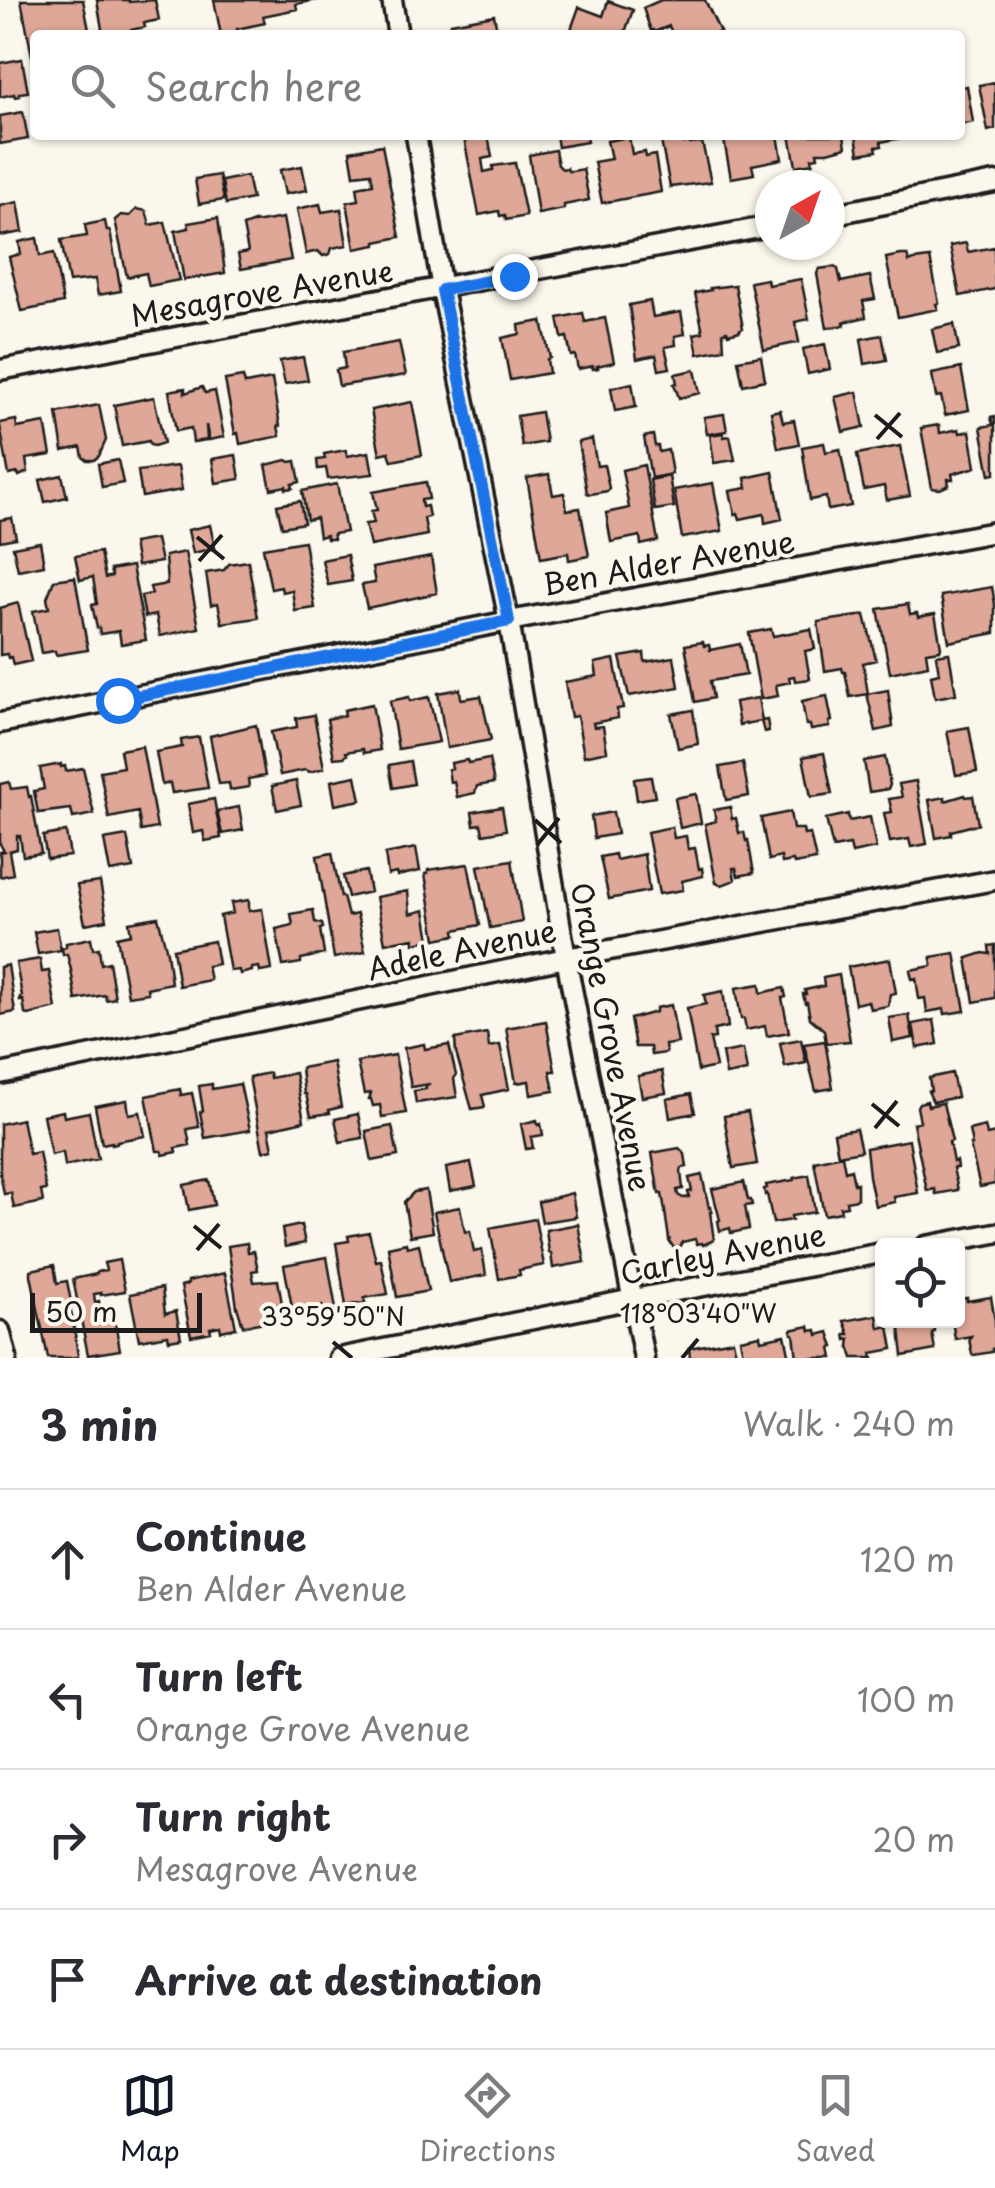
<!DOCTYPE html>
<html lang="en">
<head>
<meta charset="utf-8">
<style>
  :root { --surface:#fff; --page:#f7f7f7; --text:#2b2b33; --muted:#7c7c81; --line:#e1e1e2; --accent:#111827 }
  body { margin:0; font-family:"Playpen Sans",sans-serif; background:var(--page); color:var(--text) }
  .controls { position:absolute; right:30px; bottom:30px; display:grid; overflow:hidden; border-radius:10px; box-shadow:0 2px 8px #0004 }
  .controls button { width:90px; height:90px; display:grid; place-items:center; padding:0; border:0; border-bottom:2px solid var(--line); background:var(--surface); color:var(--text); font:50px sans-serif }
  .compass { position:absolute; left:755px; top:170px; width:90px; height:90px; border-radius:50%; background:var(--surface); box-shadow:0 2px 8px #0004; rotate:40deg }
  .scale { position:absolute; left:30px; bottom:25px; width:172px; box-sizing:border-box; padding-left:10px; border:5px solid #1c1c1c; border-top:0; font-size:28px; line-height:35px; white-space:nowrap; color:#1c1c1c; -webkit-text-stroke:8px #fbf7ec; paint-order:stroke }
  .stop { position:absolute; width:30px; height:30px; margin:-22px; border:8px solid #1a73e8; border-radius:50%; background:#fff }
  .stop.end { background:#1a73e8; border-color:#fff; box-shadow:0 2px 10px #0008 }
  .list { margin:0; padding:0; list-style:none }
  h2 { display:flex; justify-content:space-between; align-items:center; height:130px; margin:0; padding:0 40px; font-size:42px }
  h2 small { font-size:32px; font-weight:400; color:var(--muted) }
  .list li { display:grid; grid-template-columns:65px 1fr auto; gap:30px; align-items:center; box-sizing:border-box; height:140px; padding:0 40px; border-top:2px solid var(--line) }
  .list b { display:block; font-size:38px; white-space:nowrap }
  .list p { margin:0; font-size:32px; white-space:nowrap; color:var(--muted) }
  .list em { font-size:32px; font-style:normal; color:var(--muted) }
  .icon { flex:none; width:55px; height:55px; fill:none; stroke:currentColor; stroke-width:2; stroke-linecap:round; stroke-linejoin:round }
  .map { position:relative; flex:none; width:995px; height:1358px; overflow:hidden }
  .search { position:absolute; background:var(--surface); box-shadow:0 2px 8px #0004; left:30px; right:30px; top:30px; height:110px; display:flex; align-items:center; gap:25px; box-sizing:border-box; padding:0 35px; border-radius:10px; color:var(--muted); font-size:38px }
  .sheet { height:690px; background:var(--surface) }
  nav { display:flex; justify-content:space-around; align-items:center; box-sizing:border-box; height:140px; border-top:2px solid var(--line); background:var(--surface); font-size:28px; color:var(--muted) }
  nav a { display:grid; justify-items:center; gap:5px }
  nav .on { color:var(--accent) }
  .map>svg:first-child { display:block }
</style>
</head>
<body>
<div class="map">
<svg width="995" height="1358" viewBox="0 0 995 1358">
  <rect width="100%" height="100%" fill="#fbf7ec"/>
  <filter id="ink" filterUnits="userSpaceOnUse"><feTurbulence type="fractalNoise" baseFrequency=".01" numOctaves="2"/><feDisplacementMap in="SourceGraphic" scale="20" xChannelSelector="R" yChannelSelector="G"/><feConvolveMatrix kernelMatrix="1 2 1 2 8 2 1 2 1" color-interpolation-filters="sRGB"/></filter>
  <g filter="url(#ink)">
    <path fill="#dfa797" stroke="#1c1c1c" stroke-width="2.5" d="M21 0H83L90 35H35V71Z
      M97 0H129V2L155 0 159 20 144 23 145 27 131 30V35H103Z
      M214 0H317L296 4 297 9 263 16 265 23 237 29 238 35H221Z
      M661 0H705L720 32 712 35H673L669 26 654 32 653 30 651 31 643 8Z
      M608 1 633 10 624 35H569L579 7 603 16Z
      M494 15 498 35H454L451 23Z
      M22 59 28 92 19 93 20 96 15 97 14 94 0 97V63Z
      M995 82V129L988 131 979 85Z
      M967 86 973 122 960 125V87Z
      M23 112 28 139 0 144V116Z
      M479 135H488L492 157 482 159 484 172 493 170V166L515 163 526 216 506 220 505 215 500 216 499 211 479 215 464 138Z
      M556 135H586L587 142 558 147Z
      M723 135H778L782 159 752 165 754 174 731 178Z
      M790 135H844L846 147 828 152H817L818 157 812 158 813 163 796 166Z
      M856 135H910L911 136 881 142 882 146 876 147 877 151 859 154Z
      M683 136 684 143 690 141V144L702 142 711 182 670 187 661 141Z
      M629 137 632 154 645 152 646 157 655 155 661 192 602 203 594 162 611 159 607 141Z
      M382 145 400 237 376 242V245L355 249 347 202 359 200 357 187 373 184 371 173 354 175 350 151Z
      M555 150 558 165 562 169 567 168 568 171H572L583 169 589 200 564 205V209L538 214 529 155Z
      M302 166 307 190 285 194 280 170Z
      M219 175 224 200 199 204 195 179Z
      M247 176 252 199 226 204 222 181Z
      M18 202 23 232 0 236V206Z
      M320 204 322 212 341 209 347 245 332 248 330 254 323 256 318 251 306 254 297 209Z
      M137 209 146 211 150 225 165 222 179 280 149 286 146 273 127 277 115 220 121 215 130 216Z
      M218 218 225 273 184 280 175 231 189 228 188 223Z
      M283 218 291 260 241 269 238 254 248 252 243 226 254 222V223Z
      M105 221 107 231H110L121 291 98 295 95 279 69 282 61 240 87 236 85 225Z
      M37 238 40 256 54 253 63 303 22 311 9 257 21 254 19 242Z
      M966 243 968 252 994 247 995 289 960 296 950 246Z
      M901 255H907L909 262 914 260 930 258 939 303 936 304 938 309 898 317 886 258Z
      M834 267 838 269 841 282 870 276 875 299 863 301 866 317 844 322 845 325 827 328 817 274 819 269Z
      M767 279 768 285 801 279 809 319 795 322 799 342 764 350 750 282Z
      M735 285 743 328 740 329V331L728 334 727 331 723 332 724 349 698 354 694 334 703 332 695 293 711 290 710 288Z
      M650 301 653 317 681 312 685 334 675 336 676 345 665 347 670 368 659 370 656 355 637 359 629 305Z
      M583 313 585 322 605 318 614 362 597 366 598 368 593 369V366L578 369 575 355 571 356 567 337 562 338 558 318Z
      M542 321 550 358 547 359 549 373 510 380 502 338 520 334 519 325Z
      M954 324 959 349 937 353 932 329Z
      M882 335 887 360 865 364 861 339Z
      M399 342 406 375 339 386 336 370 345 368 343 352Z
      M825 344 830 369 808 374 803 349Z
      M761 356 765 380 743 385 738 360Z
      M303 357 308 380 285 384 280 361Z
      M961 368 969 410 945 415 941 396 936 397 932 374Z
      M695 370 700 393 679 398 674 384 677 383 675 374Z
      M243 377 245 384 272 379 280 426H278L280 436 240 444 238 433 235 434 225 380Z
      M632 383 636 407 615 411 611 388Z
      M202 387 205 393 215 391 224 437 209 440 206 425 207 440 193 442 191 428 176 431 169 391 185 388V393Z
      M857 392 864 427 843 432 835 397Z
      M154 397 164 443 154 446 150 445 149 441 122 446 114 405Z
      M412 402 422 455 392 461 389 452 380 454 371 410Z
      M99 405 106 440 99 456 94 460H87L83 457 81 447 63 451 57 413Z
      M780 410 783 422 794 420 799 444 778 448 771 412Z
      M541 412 546 442 522 446 517 416Z
      M724 414 727 431 707 434 704 417Z
      M995 416V474L990 475 981 427 993 425 991 417Z
      M16 420 17 428 45 423 51 455 26 459 28 472 19 476 18 473 9 475 0 426V423Z
      M939 425 940 433 959 429 960 433 970 431 976 467 952 474 953 479H948L949 485 940 489 932 488 921 428Z
      M723 433 724 437 730 436 735 460 714 463 710 435Z
      M653 435 655 446H658L659 452 668 450 672 474 651 478 644 437Z
      M592 439 597 466 604 465 609 488 607 491 591 494 587 493 578 442Z
      M824 443 826 452 840 449 851 506 828 510 826 497 810 500 802 447Z
      M900 446 910 496 887 500 884 486 864 490 857 454Z
      M346 450 347 456 369 452 373 474 328 479 326 468 318 469 317 460 325 459 324 454Z
      M236 455 240 479 216 483 212 459Z
      M118 460 123 483 102 487 98 464Z
      M287 460 290 462 296 461 300 482 292 484 293 488 286 489V486L271 489 266 465Z
      M644 465 658 541 641 545 640 536 611 542 606 513 629 508 622 470Z
      M178 466 182 490 142 497 138 471Z
      M773 472 782 519 765 523 764 514 740 519 738 513 735 514 730 491 747 488 745 478Z
      M549 474 553 495 564 493 567 510 580 508 589 556 569 560 568 553 541 558 527 478Z
      M62 475 67 497 45 502 40 480Z
      M669 476 674 507 655 510 650 480Z
      M426 482 429 499 421 500 422 507 427 506 429 517 424 518 427 535 370 546 365 524 374 523 371 511 377 510 373 492Z
      M713 483 722 531 682 538 674 490Z
      M337 484 346 532 333 534 334 539H327L326 535 319 537 316 518 307 520 302 491Z
      M300 501 304 523 282 527 277 505Z
      M12 518 16 538 0 541V520Z
      M210 525 215 548 193 553 188 530Z
      M156 539 161 562 137 566 133 543Z
      M304 541 315 608 295 611 292 590 282 592 281 587 271 589 263 548Z
      M40 542 44 565 18 570 13 547Z
      M100 552 105 578 112 576 110 570 132 566 146 640 121 644 119 631 100 634 99 628H97L92 605 97 604 93 577 80 580 75 556Z
      M185 552 199 628 160 636 156 615 145 617 141 596 152 594 150 587 167 584 165 556Z
      M347 555 352 581 328 585 322 560Z
      M431 557 437 593 367 608 362 585 375 583 372 568Z
      M248 561 258 618 222 623 218 603 211 605 206 573 224 570 229 564Z
      M75 577 88 650 56 655 55 651 41 653 33 611 49 608 47 598 54 580Z
      M992 587 995 604V633L949 642 941 596Z
      M18 603 31 661 13 665 11 657 8 658 7 654 0 655V608Z
      M908 604 910 614 917 613 918 617 935 614 941 647 940 650 926 652 928 665 890 673 878 609Z
      M865 615 876 660 863 663 868 694 850 697 845 672H843L842 668 825 671 818 622Z
      M771 629 773 636 811 629 815 649 805 651 810 679 795 681 794 676 789 677 790 682 776 685 778 696 761 699 749 633Z
      M703 642 704 646 709 645 710 650 740 644 746 675 710 681 713 698 695 702 685 645Z
      M644 653 645 662 674 657 679 687 629 696 620 657Z
      M949 653 956 694 935 698 931 675 939 673 936 655Z
      M614 659 623 708 617 709 618 718 593 723 594 727 603 726 607 751 584 756 577 716 571 717 565 682 597 676 595 663Z
      M460 689 461 699 481 696 491 740 447 748 438 693Z
      M888 690 893 727 876 731 867 694Z
      M827 696 832 721 829 722 830 727 811 730 810 725H806L802 701Z
      M409 697 410 701 429 697 439 742 398 749 390 701Z
      M758 698 762 721 767 720 769 731 764 732 761 721 739 725 735 702Z
      M372 704 380 750 364 753 363 749 346 752 347 755 344 757 334 758 327 719 345 715 344 710Z
      M693 710 698 744 678 748 671 714Z
      M314 715 324 768 310 772 305 770 280 775 271 732 297 727 296 718Z
      M256 725 265 776 248 779 249 787 230 790 229 783 219 784 210 736Z
      M969 727 977 772 956 775 947 731Z
      M199 737 208 788 172 793 170 783 162 785 156 752 182 747 181 740Z
      M142 746 157 828 141 831 138 812 109 818 100 771 123 767 120 750Z
      M824 753 832 794 811 797 803 757Z
      M885 757 890 785 888 789 869 792 864 761Z
      M489 759 494 783 477 786 475 793 457 797 454 781 450 782 448 769 452 768 451 763 467 760 468 763Z
      M410 761 414 784 393 788 389 765Z
      M743 763 749 796 726 800 720 767Z
      M61 764V767L65 766 66 771 83 768 94 814 73 818 71 809 38 813 34 791 44 789 40 768Z
      M356 776 361 800 335 805 331 781Z
      M651 777 655 797 637 800 634 779Z
      M296 781 301 805 277 810 272 786Z
      M916 781 927 844 911 847 909 839 890 842 884 813 892 812 889 799 902 797 899 784Z
      M9 782 11 789 27 787 29 797 31 796 41 853 23 856 20 836H17V849L9 851 13 874 0 877V852L4 851 0 844V784Z
      M696 794 701 823 680 828 675 798Z
      M965 795 966 797 973 796 978 824 951 831V835L936 838 929 800 945 797V801Z
      M214 799 221 838 205 841 203 831 193 833 188 804Z
      M239 807 243 830 222 834 217 811Z
      M502 807 506 830 483 834 481 824 474 825 472 812Z
      M730 807 732 819 736 818 739 833 744 832 746 841 748 840 754 873 738 876 736 868H733L735 880 722 885 716 883 705 824 716 821 714 810Z
      M613 812 617 834 594 838 591 816Z
      M790 812 793 829H803L804 835 810 834 816 860 794 864 793 861 782 863 781 857 769 860 761 818Z
      M848 814 849 821 870 817 876 848 852 853 850 845 833 848 826 819Z
      M672 827 674 838 686 836 688 849 695 848 699 869 702 868 703 876 682 881 683 890 659 894 647 832Z
      M66 832 70 856 47 859 43 836Z
      M127 836 133 868 110 872 104 840Z
      M416 848 420 871 397 876 396 873 388 875 385 854Z
      M332 853 341 897H343L348 916 357 914 365 952 334 958 317 856Z
      M615 854 616 860 644 854 649 891 609 899 600 857Z
      M512 860 522 922 490 928 478 866Z
      M468 864 480 925 455 930 456 935 436 939 425 874 428 873V870Z
      M366 871 370 892 348 897 343 876Z
      M100 882 107 920 85 924 77 885Z
      M408 891 410 914 425 910 430 940 414 943V938L385 943 376 897Z
      M249 900V911L262 909 272 970 260 972 259 967 252 968V971L240 974 239 970 230 971 220 916 233 913 231 903Z
      M313 910 315 922 322 924 323 928 320 929 324 954 301 959V963L283 966 276 929 293 925 291 914Z
      M158 917 167 952 171 983 147 988 148 993 128 996 117 937 131 934 129 922Z
      M57 928 61 950 38 954 34 932Z
      M91 938 93 949 99 948 101 964 109 962 115 998 106 1000 105 995 76 1000 71 970 67 954 63 955 62 948 66 947V943Z
      M214 941 218 964 207 966 210 980 179 986 173 949Z
      M995 945V998L974 1002 967 958 983 953 990 954 989 946Z
      M955 953 965 1011 945 1014 944 1009 927 1012 925 998 919 999 916 978 912 979 910 970 932 966 931 957Z
      M40 959 42 972 49 971 56 1008 29 1015 25 1014 23 1000 20 1001V997L22 996 16 963Z
      M890 959 896 993 890 994 888 1006 870 1009 868 1001 855 1004 848 967Z
      M8 965 15 1012 0 1015V967Z
      M839 975 850 1041 826 1043 824 1030 810 1018 807 1002 805 1003 803 994H806L805 990 824 986 823 978Z
      M760 984 761 993 784 988 786 997 782 998 789 1032 767 1036 765 1026 746 1030 744 1019H741L736 988Z
      M723 991 728 1027 714 1030 715 1038 710 1039 716 1067 698 1071 687 1008 706 1004 704 995Z
      M671 1005 678 1043 665 1045 666 1053 651 1055 650 1047H635L630 1019 656 1012V1008Z
      M909 1015 913 1038 893 1042 889 1018Z
      M934 1020 938 1044 917 1048 913 1024Z
      M546 1021 555 1071H550L554 1091 531 1095 529 1081 516 1083 506 1028Z
      M487 1033 489 1047 500 1045 509 1089 482 1095 485 1107 472 1109 456 1053 455 1039Z
      M801 1039 806 1063 785 1067 780 1043Z
      M825 1041 833 1088 816 1091 804 1044Z
      M424 1044 425 1049 449 1045 456 1075 454 1079 457 1097 416 1103 414 1091 426 1089V1086L430 1084 411 1087 404 1048Z
      M743 1049 747 1071 726 1075 722 1053Z
      M395 1055 406 1113 382 1117 380 1105 373 1106 371 1099H369L371 1093 364 1094 357 1062Z
      M333 1062 341 1107 329 1110 330 1113 311 1116 306 1094H304L301 1068Z
      M662 1071 666 1093 642 1097 638 1076Z
      M269 1073 270 1078 295 1073 304 1121 269 1129 273 1149 263 1151 249 1077Z
      M952 1073 957 1097 933 1102 928 1091H931L929 1078Z
      M212 1084V1089L240 1084 250 1130 205 1138 200 1112 203 1111 199 1086Z
      M180 1089 181 1095 192 1093 199 1127 187 1129 190 1145 176 1148 177 1152 163 1155 162 1151H157L146 1096Z
      M691 1094 695 1113 670 1118 667 1099Z
      M127 1100 129 1114 140 1112 145 1136 117 1141V1143L112 1144V1142L102 1144 95 1106Z
      M927 1101 928 1106 943 1103 952 1141 949 1142 953 1162 956 1161 957 1168H953L958 1190 936 1194 935 1189 927 1191 913 1123 920 1121 917 1107 919 1103Z
      M63 1111 64 1117 89 1112 98 1159 65 1166 63 1152 51 1155 43 1115Z
      M748 1112 757 1164 733 1168 724 1116Z
      M358 1114 363 1138 340 1142 335 1119Z
      M22 1119 29 1154 39 1152 46 1190 41 1191 43 1202 14 1208 11 1193 4 1194 0 1173V1124Z
      M537 1120 538 1125 541 1124 543 1135 531 1137 533 1148 526 1149 521 1124Z
      M392 1126 398 1156 372 1161 366 1131Z
      M985 1126 987 1135 995 1133V1184L980 1187 970 1145H972L969 1130Z
      M856 1129 861 1151 838 1155 834 1133Z
      M909 1140 918 1193 894 1197 895 1202 875 1206 869 1176 866 1148Z
      M679 1148 685 1154 687 1167 682 1168 681 1172 683 1189 677 1190 678 1195 683 1198 689 1197 688 1192 692 1191 689 1178 702 1175 709 1208 711 1207 712 1212H710L714 1240 703 1245 702 1243 697 1244 695 1239 682 1242 679 1248H674L669 1241 670 1238 669 1239 664 1205 662 1194H659L652 1153Z
      M842 1155 845 1171 851 1169 854 1184 857 1183V1199L846 1201 847 1206 840 1207 841 1212 824 1215 814 1161Z
      M471 1163 476 1186 450 1191 446 1168Z
      M809 1175 815 1212 791 1216 792 1220 773 1223 767 1194 765 1195 764 1189 767 1188 766 1185 794 1180V1178Z
      M209 1180 214 1205 189 1210 184 1185Z
      M744 1182 748 1200H751L752 1205 745 1206 749 1229 731 1233 730 1228 720 1231 718 1221 720 1220 712 1189Z
      M426 1190 433 1232 410 1236 404 1202 414 1192Z
      M572 1193 576 1217 542 1222 538 1202Z
      M460 1207 465 1232 470 1231 474 1252 482 1250 486 1275 449 1282 434 1212Z
      M535 1219 544 1265 519 1270 520 1275 499 1279 490 1228Z
      M578 1224 585 1262 553 1268 551 1253H549L546 1230Z
      M301 1225 305 1243 285 1247 282 1229Z
      M369 1232 376 1261 381 1260 388 1294 364 1298 365 1302 346 1306 336 1243 349 1241 348 1236Z
      M247 1243 248 1252 254 1251 258 1270 252 1271 254 1282 278 1280 282 1304 272 1306 275 1320 243 1326 237 1307 228 1246Z
      M406 1243 407 1247 419 1244 428 1291 397 1297 388 1247Z
      M327 1257 336 1309 323 1312 322 1306 293 1312 284 1265Z
      M119 1260 125 1291 101 1295V1293L94 1294 95 1302 99 1301 100 1307 106 1306 107 1312 113 1311 120 1350 88 1355 73 1279 97 1274V1272L106 1270 104 1263Z
      M54 1265 57 1283 67 1281 71 1302 62 1303 63 1312 71 1311 74 1327 78 1356 71 1358H48L31 1275V1270Z
      M225 1273 236 1328 221 1331 220 1326 210 1328 211 1332 191 1336 181 1286 188 1284V1281Z
      M162 1288 165 1314 176 1311 181 1338 169 1340 168 1335 139 1340 130 1294Z
      M991 1297 995 1321V1348L992 1349V1352L974 1355 972 1354 969 1339 971 1336 955 1339 952 1320H958V1299L967 1298V1301Z
      M877 1315 879 1328 889 1326 893 1349 872 1353 873 1358H853L849 1346 850 1339 846 1340 845 1334H849L844 1321Z
      M899 1320H930L931 1327 934 1326 935 1332 932 1333 935 1350 903 1356Z
      M809 1326 810 1331 817 1330 818 1335 829 1332 834 1347 831 1348 833 1358H797L794 1334H792L791 1330Z
      M760 1335 761 1340 785 1335 790 1358H744L740 1339Z
      M733 1340 737 1358H690L689 1348Z"/>
    <g fill="none" stroke-linecap="round" stroke-linejoin="round">
      <defs>
        <path id="street" d="M392 0 398 35
          M416 135 442 289 509 621 566 958 644 1358
          M830 215 995 182
          M0 370 770 226
          M0 723 509 621 995 532
          M0 1074 566 958 995 880
          M926 1246 995 1233
          M0 1331 7 1358
          M339 1358 633 1299 882 1253"/>
      </defs>
      <use href="#street" stroke="#1c1c1c" stroke-width="25"/>
      <use href="#street" stroke="#fbf7ec" stroke-width="18"/>
    </g>
  </g>
  <g fill="none" stroke-linecap="round" stroke-linejoin="round" filter="url(#ink)">
    <path stroke="#1a73e8" stroke-width="12" d="M118 700 509 621 442 290 514 276"/>
  </g>
  <path fill="none" stroke="#1c1c1c" stroke-width="4" d="M875 415 902 437M877 439 900 413M197 537 224 559M199 561 222 535M535 820 561 843M537 845 559 818M872 1104 899 1126M875 1128 897 1101M194 1226 221 1248M197 1250 219 1224M333 1342 352 1358M682 1358 698 1339"/>
  <g text-anchor="middle" stroke-width="8" stroke-linejoin="round" paint-order="stroke">
    <g font-size="30" fill="#1c1c1c" stroke="#fbf7ec">
      <text transform="translate(262 294) rotate(-10)" y="10">Mesagrove Avenue</text>
      <text transform="translate(669 564) rotate(-10)" y="10">Ben Alder Avenue</text>
      <text transform="translate(462 951) rotate(-12)" y="10">Adele Avenue</text>
      <text transform="translate(610 1037) rotate(79)" y="10">Orange Grove Avenue</text>
      <text transform="translate(723 1255) rotate(-11)" y="10">Carley Avenue</text>
    </g>
  </g>
  <g font-size="25" text-anchor="middle" fill="#1c1c1c" stroke="#fbf7ec" stroke-width="8" stroke-linejoin="round" paint-order="stroke">
    <text x="698" y="1323">118°03'40"W</text>
    <text x="333" y="1326">33°59'50"N</text>
  </g>
</svg>
<div class="controls">
<button><svg class="icon" aria-label="locate" viewBox="0 0 24 24"><circle cx="12" cy="12" r="6"/><path d="M12 2v4M12 18v4M2 12h4M18 12h4"/></svg></button>
</div>
<svg class="compass" viewBox="-18 -18 36 36"><path d="M0-13l5 13h-10z" fill="#e53935"/><path d="M0 13l5-13h-10z" fill="#7c7c81"/></svg>
<div class="scale">50 m</div>
<div class="stop" style="left:118px;top:700px"></div>
<div class="stop end" style="left:514px;top:276px"></div>
<div class="search"><svg class="icon" aria-label="search" viewBox="0 0 24 24"><circle cx="10" cy="10" r="6"/><path d="M15 15l6 6"/></svg>Search here</div>
</div>
<section class="sheet">
<h2>3 min<small>Walk · 240 m</small></h2>
<ul class="list">
<li><svg class="icon" aria-label="ahead" viewBox="0 0 24 24"><path d="M12 20V5M6 11l6-6 6 6"/></svg><div><b>Continue</b><p>Ben Alder Avenue</p></div><em>120 m</em></li>
<li><svg class="icon" aria-label="left" viewBox="0 0 24 24"><path d="M17 20v-9H6M10 6l-5 5 5 5"/></svg><div><b>Turn left</b><p>Orange Grove Avenue</p></div><em>100 m</em></li>
<li><svg class="icon" aria-label="right" viewBox="0 0 24 24"><path d="M7 20v-9h11M14 6l5 5-5 5"/></svg><div><b>Turn right</b><p>Mesagrove Avenue</p></div><em>20 m</em></li>
<li><svg class="icon" aria-label="arrive" viewBox="0 0 24 24"><path d="M6 21V4h12l-3 4 3 4H6"/></svg><div><b>Arrive at destination</b></div></li>
</ul>
</section>
<nav>
<a class="on"><svg class="icon" aria-label="map" viewBox="0 0 24 24"><path d="M3 6l6-2 6 2 6-2v14l-6 2-6-2-6 2zM9 4v14M15 6v14"/></svg>Map</a>
<a><svg class="icon" aria-label="directions" viewBox="0 0 24 24"><path d="M12 3l9 9-9 9-9-9zM9 14v-3h6M13 9l2 2-2 2"/></svg>Directions</a>
<a><svg class="icon" aria-label="saved" viewBox="0 0 24 24"><path d="M7 4h10v16l-5-4-5 4z"/></svg>Saved</a>
</nav>
</body>
</html>
